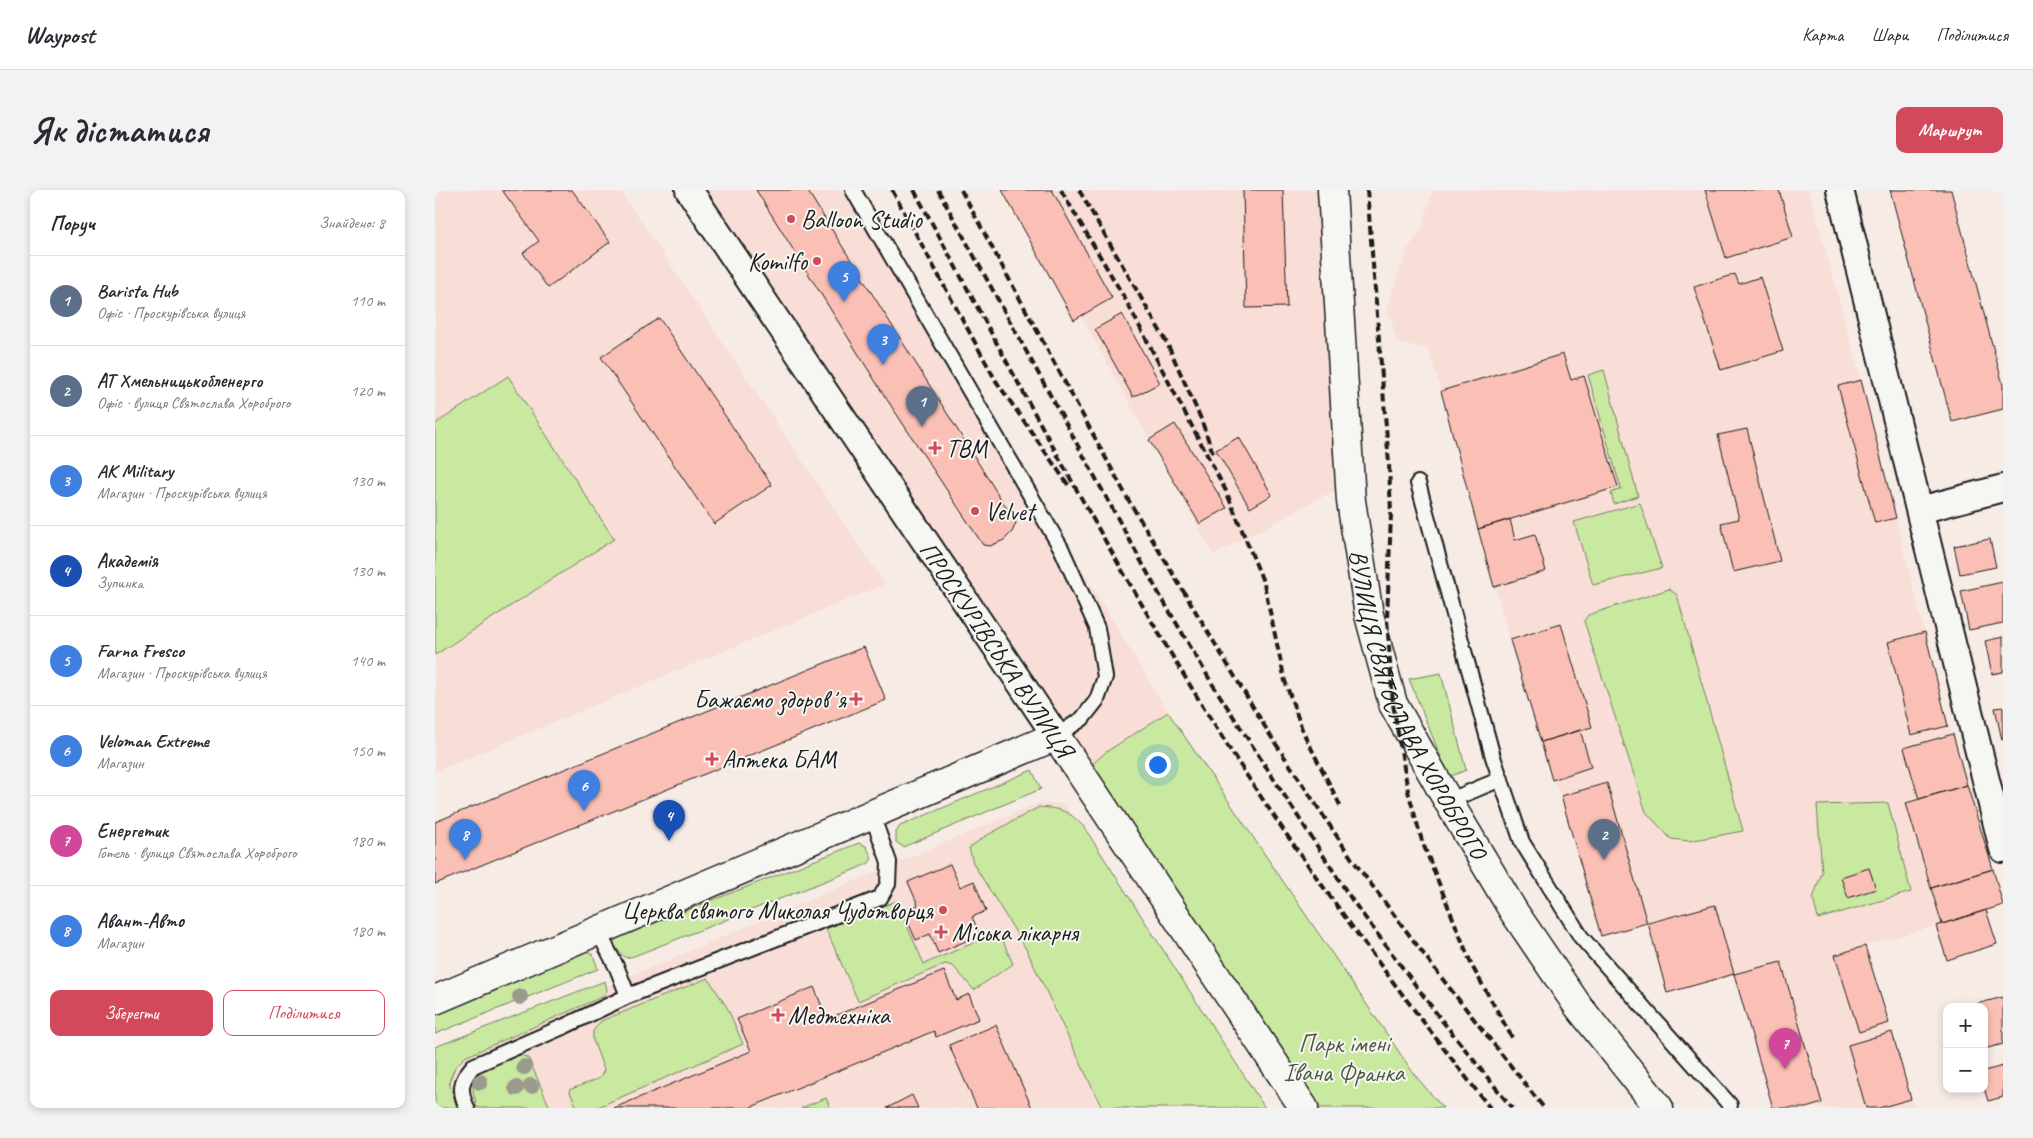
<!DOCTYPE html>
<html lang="uk">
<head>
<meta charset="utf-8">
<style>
  :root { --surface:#fff; --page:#f2f2f3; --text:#2b2b33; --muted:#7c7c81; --line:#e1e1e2; --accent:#d1495b }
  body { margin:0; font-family:Caveat,sans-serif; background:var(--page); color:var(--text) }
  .controls { position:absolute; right:15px; bottom:15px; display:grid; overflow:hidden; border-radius:10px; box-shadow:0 2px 8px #0003 }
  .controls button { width:45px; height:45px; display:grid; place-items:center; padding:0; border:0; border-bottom:1px solid var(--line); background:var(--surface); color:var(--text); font:25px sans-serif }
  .you { position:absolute; left:722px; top:574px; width:18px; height:18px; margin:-12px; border:4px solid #fff; border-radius:50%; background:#1a73e8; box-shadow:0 0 0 8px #1a73e833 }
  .badge { display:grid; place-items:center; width:32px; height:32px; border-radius:50%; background:var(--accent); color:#fff; font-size:16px; font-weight:700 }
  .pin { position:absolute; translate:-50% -41px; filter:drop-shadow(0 1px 2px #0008) }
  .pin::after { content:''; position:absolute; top:26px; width:18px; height:15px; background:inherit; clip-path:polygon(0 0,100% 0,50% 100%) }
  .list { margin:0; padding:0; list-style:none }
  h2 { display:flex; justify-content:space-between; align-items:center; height:65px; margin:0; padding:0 20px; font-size:21px }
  h2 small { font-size:16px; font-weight:400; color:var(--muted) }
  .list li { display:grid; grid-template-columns:32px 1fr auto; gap:15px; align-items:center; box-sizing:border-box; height:90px; padding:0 20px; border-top:1px solid var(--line) }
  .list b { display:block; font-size:19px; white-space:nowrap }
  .list p { margin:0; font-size:16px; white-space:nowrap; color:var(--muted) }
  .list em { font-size:16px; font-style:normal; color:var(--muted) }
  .actions { display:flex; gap:10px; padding:15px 20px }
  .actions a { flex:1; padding:11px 0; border:1px solid var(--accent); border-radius:10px; text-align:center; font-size:18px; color:var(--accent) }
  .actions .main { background:var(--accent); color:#fff }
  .map { position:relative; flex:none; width:1568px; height:918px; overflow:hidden; border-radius:10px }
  header { display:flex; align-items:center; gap:30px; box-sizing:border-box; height:70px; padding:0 25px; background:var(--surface); border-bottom:1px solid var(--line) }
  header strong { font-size:24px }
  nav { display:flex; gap:28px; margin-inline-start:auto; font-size:18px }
  .intro { display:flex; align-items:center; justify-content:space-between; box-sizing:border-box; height:120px; padding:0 30px }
  h1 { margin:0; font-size:35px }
  .button { padding:12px 22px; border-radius:10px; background:var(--accent); color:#fff; font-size:18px; font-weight:700 }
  main { display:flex; gap:30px; padding:0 30px }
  aside { flex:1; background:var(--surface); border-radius:10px; box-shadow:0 2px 8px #0003 }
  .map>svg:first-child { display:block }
</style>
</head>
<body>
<header>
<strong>Waypost</strong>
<nav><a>Карта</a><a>Шари</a><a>Поділитися</a></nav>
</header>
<div class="intro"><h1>Як дістатися</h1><a class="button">Маршрут</a></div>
<main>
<aside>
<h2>Поруч<small>Знайдено: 8</small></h2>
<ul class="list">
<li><span class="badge" style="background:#5c6f8a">1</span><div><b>Barista Hub</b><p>Офіс · Проскурівська вулиця</p></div><em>110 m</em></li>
<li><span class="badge" style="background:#5c6f8a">2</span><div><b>АТ Хмельницькобленерго</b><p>Офіс · вулиця Святослава Хороброго</p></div><em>120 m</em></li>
<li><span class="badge" style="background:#3f7fe0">3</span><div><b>AK Military</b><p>Магазин · Проскурівська вулиця</p></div><em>130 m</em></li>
<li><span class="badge" style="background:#1a4fb4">4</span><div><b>Академія</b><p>Зупинка</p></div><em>130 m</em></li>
<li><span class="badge" style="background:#3f7fe0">5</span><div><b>Farna Fresco</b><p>Магазин · Проскурівська вулиця</p></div><em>140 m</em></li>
<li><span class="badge" style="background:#3f7fe0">6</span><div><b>Veloman Extreme</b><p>Магазин</p></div><em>150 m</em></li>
<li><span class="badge" style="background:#d1479c">7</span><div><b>Енергетик</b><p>Готель · вулиця Святослава Хороброго</p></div><em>180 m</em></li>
<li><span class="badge" style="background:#3f7fe0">8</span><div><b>Авант-Авто</b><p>Магазин</p></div><em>180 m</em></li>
</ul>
<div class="actions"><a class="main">Зберегти</a><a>Поділитися</a></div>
</aside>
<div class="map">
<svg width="1568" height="918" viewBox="0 0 1568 918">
  <rect width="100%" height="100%" fill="#f7ebe6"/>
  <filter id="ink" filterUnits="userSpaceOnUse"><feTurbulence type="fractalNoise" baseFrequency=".02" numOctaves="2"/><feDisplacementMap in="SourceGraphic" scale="10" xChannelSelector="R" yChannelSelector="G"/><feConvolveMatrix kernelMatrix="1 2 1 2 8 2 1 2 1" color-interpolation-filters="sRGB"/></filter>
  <g filter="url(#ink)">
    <path fill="#f8ded7" d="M0 0H185L450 394 0 582Z
      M270 0H407L600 302 733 522 671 562 656 575Z
      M576 0H884L902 299 779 365Z
      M998 0H1374L1426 190 1513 536 1518 544 1568 713V715L1507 734 1430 756 1479 918H1338L1299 785 1232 803 1213 733 1166 746 1126 606 1117 590 1075 450 994 159 963 153 952 117 972 60 986 40Z
      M603 613 629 614 828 918H0V869Z"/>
    <path fill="#c9e8a0" stroke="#72825e" d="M1169 180 1203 306 1179 314 1176 303 1186 299 1153 185Z
      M73 186 179 349 0 465V234Z
      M1205 313 1227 378 1158 395 1139 332Z
      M1234 399 1242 405 1308 641 1254 651 1236 649 1211 622 1149 431 1153 425Z
      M1006 483 1031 580 1014 587 974 489Z
      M733 522 979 884 1008 918H883L656 575 671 562Z
      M597 580 606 599 468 657 461 652V642L465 636Z
      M1453 613 1476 702 1383 729 1378 708 1387 682 1382 615Z
      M604 617C627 619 633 620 649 637L830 918H667L591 759 538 673 534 658 549 647Z
      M424 653 431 656 437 668 434 673 421 679 199 766 191 768C185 763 181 760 179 752L181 748Z
      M461 711 489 774 564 742 578 774 539 800 518 776 510 774 423 811 391 739Z
      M150 759 158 765 163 779 0 844V822Z
      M273 788 293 819 308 854 161 918H142L134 900 165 888 169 880 158 850V841L166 831Z
      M170 791 172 800 169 806 30 867 20 877 14 892 22 918H0V857Z
      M80 865H87L94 869 115 918H42C41 912 38 904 38 898 37 878 66 872 80 865Z
      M391 908 395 918H366Z"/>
    <path fill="#fbc0b5" stroke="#1c1c1c" d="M67 0H137L175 52 113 98 88 63 104 51Z
      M321 0H372L581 333 577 342 569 350 555 356 548 355 449 205Z
      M567 0H617L677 108 639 130Z
      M808 0H848L852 117 811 118Z
      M1270 0H1344L1358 47 1291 68Z
      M1455 0H1516L1568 195V219L1517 232Z
      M1300 84 1304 94 1325 87 1348 161 1286 180 1259 97Z
      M687 124 725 193 698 207 660 139Z
      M224 128 337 295 279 334 166 167Z
      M1128 164 1136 190 1149 186 1183 297 1043 339 1006 201Z
      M1426 190 1461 328 1440 333 1403 196Z
      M740 234 792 318 765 334 714 250Z
      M1312 239 1345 371 1298 382 1286 333 1304 329 1283 245Z
      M804 247 837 305 815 318 781 260Z
      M1075 329 1080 350 1100 344 1111 381 1059 397 1043 339Z
      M1555 349 1561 377 1525 384 1519 356Z
      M1568 392V433L1534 440 1526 401Z
      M1126 434 1157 537 1106 552 1075 450Z
      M1490 442 1513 536 1476 545 1453 452Z
      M1568 447V482L1557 484 1550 451Z
      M429 457 451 510 0 694V632Z
      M1568 517V550H1567L1560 518Z
      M1145 540 1156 577 1117 590 1106 552Z
      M1518 544 1532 595 1484 609 1469 558Z
      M1172 593 1212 733 1166 746 1126 606Z
      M1532 595 1558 679 1496 698 1471 613Z
      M515 674 525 697 539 691 551 721 537 727 545 745 503 763 495 744 481 750 468 721 483 715 473 692Z
      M1434 678 1441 699 1413 708 1406 687Z
      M1558 679 1568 715 1507 734 1496 698Z
      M1280 715 1299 784 1232 803 1213 733Z
      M1551 720 1562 754 1512 770 1501 736Z
      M1430 756 1454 833 1424 842 1400 765Z
      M1346 772 1387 913 1371 918H1338L1299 784Z
      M509 781 521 810 534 804 544 829 501 847 499 841 314 918H179L316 861 302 829 379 797 392 829Z
      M1568 807V854L1553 858 1549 845V817H1541V814Z
      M561 835 597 918H542L514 855Z
      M1457 842 1476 909 1444 918H1431L1413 855Z
      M1568 876V907L1553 911 1549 898V881Z
      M477 905 483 918H452Z"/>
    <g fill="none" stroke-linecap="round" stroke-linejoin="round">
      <defs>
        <path id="service" d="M418 0 626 358 662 438 670 487 662 510 647 529 621 546
          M983 293 1058 567 1087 652 1146 747 1295 915
          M1013 611 1066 589
          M163 741 182 778 193 806 445 708 453 694 454 672 437 625
          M32 918C24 900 25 891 38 876L130 836 193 806"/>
        <path id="minor" d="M254 0 621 546
          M1405 0 1568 659
          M1485 320 1568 298"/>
        <g id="secondary">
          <path id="s1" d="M897 0 916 311 934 425 958 514 1013 611 1079 722 1143 816 1224 918"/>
        </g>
        <path id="primary" d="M0 810 621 546 869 918"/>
      </defs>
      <use href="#service" stroke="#1c1c1c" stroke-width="18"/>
      <use href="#minor" stroke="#1c1c1c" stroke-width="30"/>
      <use href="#secondary" stroke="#1c1c1c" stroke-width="31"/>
      <use href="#primary" stroke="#1c1c1c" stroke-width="31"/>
      <use href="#service" stroke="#f6f6f2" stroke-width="14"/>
      <use href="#minor" stroke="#f6f6f2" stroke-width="26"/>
      <use href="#secondary" stroke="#f6f6f2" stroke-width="28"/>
      <use href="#primary" stroke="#f6f6f2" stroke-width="28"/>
      <path stroke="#1c1c1c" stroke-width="4" stroke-dasharray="8 4" stroke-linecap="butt" d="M457 0 561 191 634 296
        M479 0C571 169 660 341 761 505 849 650 951 785 1055 918
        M503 0 723 402 778 495 917 710 1005 828 1077 918
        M526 0 694 311 835 545 917 669 1009 791 1109 918
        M626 0 689 107 791 301 829 394 850 491 868 542 907 619
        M644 0 732 153 766 229 779 266
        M932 0 954 274 956 324 952 429 958 514 973 601 987 651 1037 776 1079 851"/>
    </g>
    <g fill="#9b9b8d">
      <circle cx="85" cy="807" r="8"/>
      <circle cx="89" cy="877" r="8"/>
      <circle cx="45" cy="892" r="8"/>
      <circle cx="96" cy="896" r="8"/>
      <circle cx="81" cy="898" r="8"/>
    </g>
  </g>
  <g fill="#d1495b" stroke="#f6f6f2" stroke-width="2">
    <circle cx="356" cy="29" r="5"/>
    <circle cx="382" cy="71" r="5"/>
    <path d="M497.5 250.5h5v5h5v5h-5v5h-5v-5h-5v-5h5z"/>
    <circle cx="540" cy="321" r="5"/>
    <path d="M418.5 501.5h5v5h5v5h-5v5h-5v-5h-5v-5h5z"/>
    <path d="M274.5 561.5h5v5h5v5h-5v5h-5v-5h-5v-5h5z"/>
    <circle cx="508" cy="720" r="5"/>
    <path d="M503.5 734.5h5v5h5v5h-5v5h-5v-5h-5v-5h5z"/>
    <path d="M340.5 817.5h5v5h5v5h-5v5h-5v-5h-5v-5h5z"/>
  </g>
  <g text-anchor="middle" stroke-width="4" stroke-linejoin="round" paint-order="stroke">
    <g font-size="25" fill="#1c1c1c" stroke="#f6f6f2" text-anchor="start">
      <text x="366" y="38">Balloon Studio</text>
      <text x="372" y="80" text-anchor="end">Komilfo</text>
      <text x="511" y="267">ТВМ</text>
      <text x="550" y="330">Velvet</text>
      <text x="411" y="518" text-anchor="end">Бажаємо здоровʼя</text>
      <text x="287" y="578">Аптека БАМ</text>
      <text x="498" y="729" text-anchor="end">Церква святого Миколая Чудотворця</text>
      <text x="517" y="751">Міська лікарня</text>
      <text x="353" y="834">Медтехніка</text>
    </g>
    <g font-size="25" fill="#1c1c1c" stroke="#f6f6f2">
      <text transform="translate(562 459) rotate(56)" y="9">ПРОСКУРІВСЬКА ВУЛИЦЯ</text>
      <text dy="9" stroke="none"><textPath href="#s1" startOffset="528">ВУЛИЦЯ СВЯТОСЛАВА ХОРОБРОГО</textPath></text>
    </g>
    <g font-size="25" fill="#505944" stroke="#f6f6f2">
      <text x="909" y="862">Парк імені<tspan x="909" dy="29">Івана Франка</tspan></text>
    </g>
  </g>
</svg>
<div class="controls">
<button>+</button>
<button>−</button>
</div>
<div class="you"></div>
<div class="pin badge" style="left:487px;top:237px;background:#5c6f8a">1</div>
<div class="pin badge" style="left:1169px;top:670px;background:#5c6f8a">2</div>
<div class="pin badge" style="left:448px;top:175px;background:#3f7fe0">3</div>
<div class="pin badge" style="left:234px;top:651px;background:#1a4fb4">4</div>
<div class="pin badge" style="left:409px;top:112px;background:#3f7fe0">5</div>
<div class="pin badge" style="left:149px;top:621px;background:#3f7fe0">6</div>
<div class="pin badge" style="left:1350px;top:879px;background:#d1479c">7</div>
<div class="pin badge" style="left:30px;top:670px;background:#3f7fe0">8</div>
</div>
</main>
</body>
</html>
